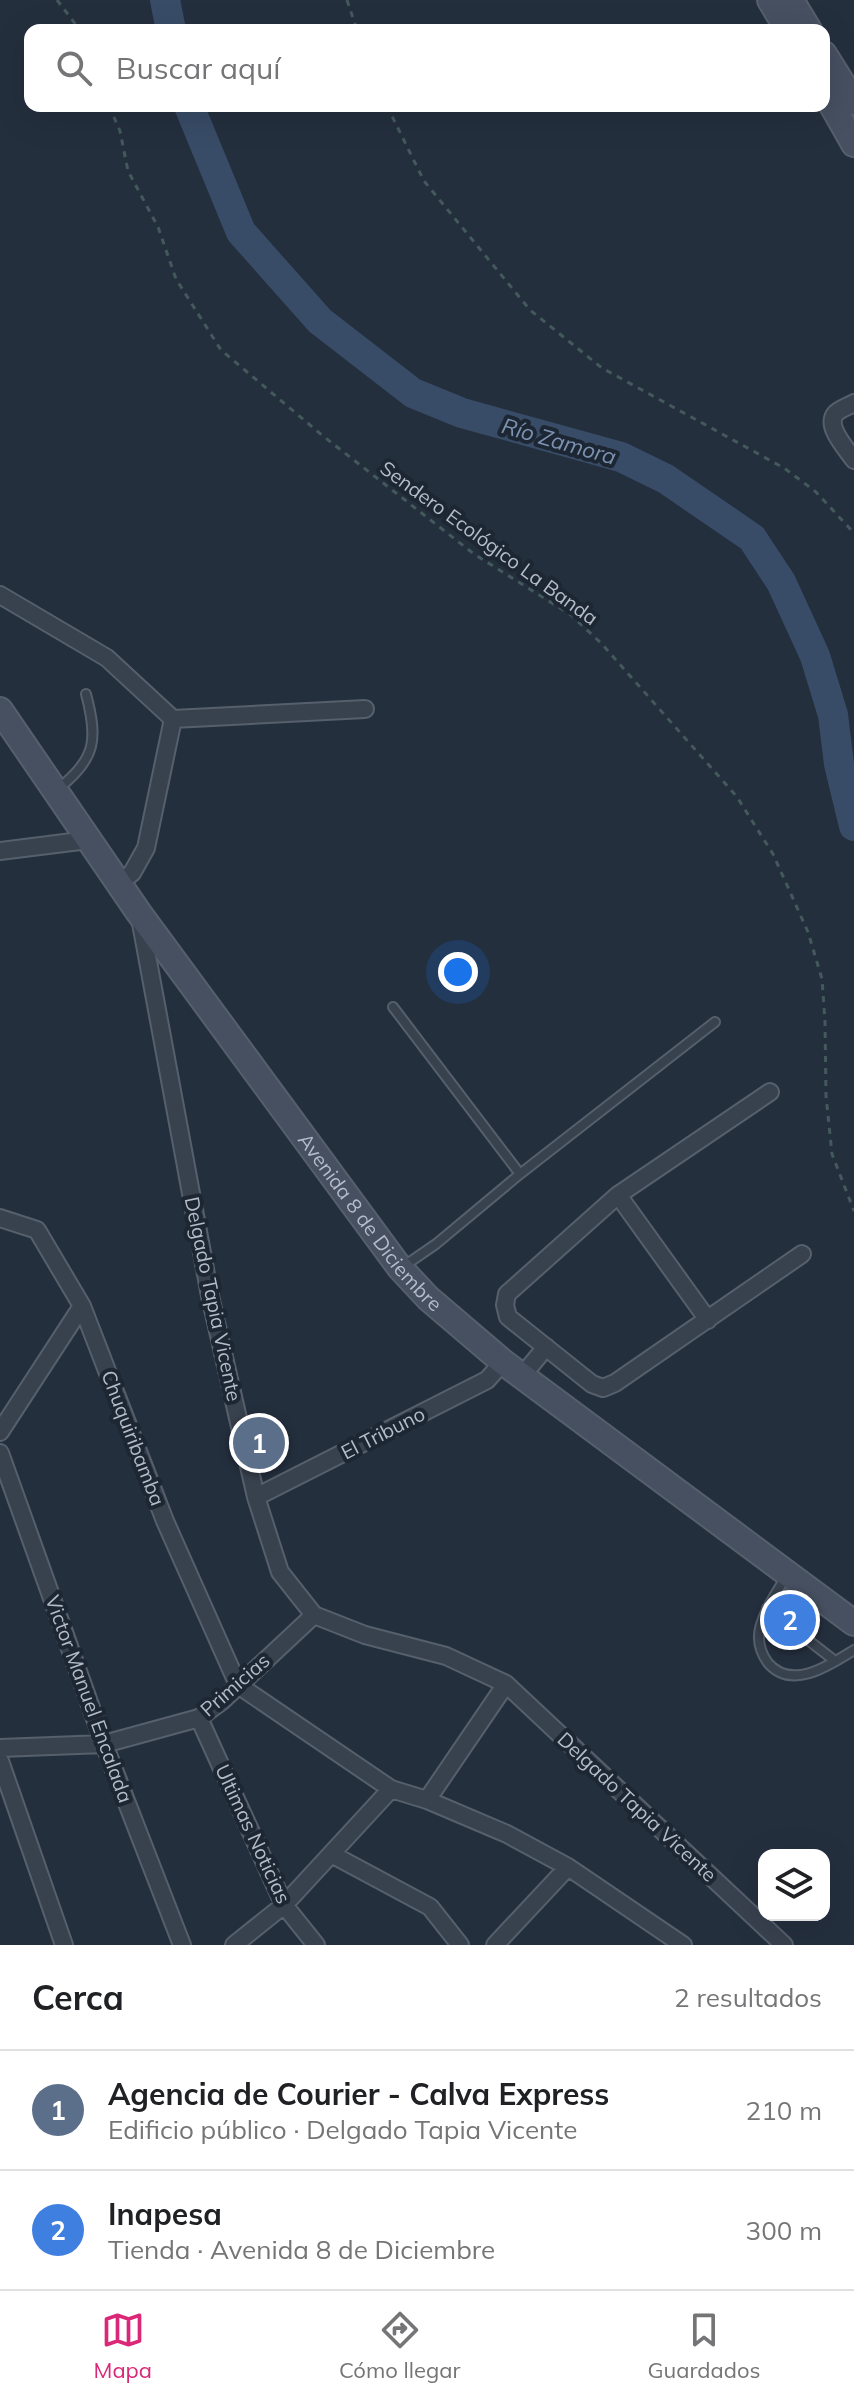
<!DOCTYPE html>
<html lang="es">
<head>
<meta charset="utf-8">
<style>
  :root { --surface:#fff; --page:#f2f2f2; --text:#202124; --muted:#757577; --line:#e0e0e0; --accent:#db2777 }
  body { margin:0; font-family:Mulish,sans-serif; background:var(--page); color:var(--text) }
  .controls { position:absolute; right:24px; bottom:24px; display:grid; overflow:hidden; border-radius:16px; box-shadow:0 8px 32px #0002 }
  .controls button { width:72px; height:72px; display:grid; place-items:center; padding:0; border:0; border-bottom:2px solid var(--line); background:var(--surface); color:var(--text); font:40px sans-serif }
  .you { position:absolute; left:458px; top:972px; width:28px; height:28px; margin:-20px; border:6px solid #fff; border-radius:50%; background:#1a73e8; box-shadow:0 0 0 12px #1a73e833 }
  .badge { display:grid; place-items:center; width:52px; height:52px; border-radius:50%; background:var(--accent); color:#fff; font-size:26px; font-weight:700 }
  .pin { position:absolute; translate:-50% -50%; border:4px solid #fff; box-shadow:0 2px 8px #0006 }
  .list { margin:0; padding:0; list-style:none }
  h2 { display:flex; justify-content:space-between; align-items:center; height:104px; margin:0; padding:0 32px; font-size:34px }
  h2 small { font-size:26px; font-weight:400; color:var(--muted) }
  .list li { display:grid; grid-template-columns:52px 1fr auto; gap:24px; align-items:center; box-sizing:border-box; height:120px; padding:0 32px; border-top:2px solid var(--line) }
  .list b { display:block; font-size:30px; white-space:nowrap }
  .list p { margin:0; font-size:26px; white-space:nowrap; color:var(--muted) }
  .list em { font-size:26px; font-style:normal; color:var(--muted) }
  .icon { flex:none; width:44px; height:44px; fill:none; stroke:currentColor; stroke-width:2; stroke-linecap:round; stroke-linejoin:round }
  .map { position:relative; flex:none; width:854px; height:1945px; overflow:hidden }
  .search { position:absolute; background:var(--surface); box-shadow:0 8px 32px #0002; left:24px; right:24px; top:24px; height:88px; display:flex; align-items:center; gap:20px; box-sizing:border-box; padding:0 28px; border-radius:16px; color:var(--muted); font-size:30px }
  .sheet { height:344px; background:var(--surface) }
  nav { display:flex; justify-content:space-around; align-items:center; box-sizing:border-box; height:112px; border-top:2px solid var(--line); background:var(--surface); font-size:22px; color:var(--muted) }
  nav a { display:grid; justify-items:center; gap:4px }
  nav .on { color:var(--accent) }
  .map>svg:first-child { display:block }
</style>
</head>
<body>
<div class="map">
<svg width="854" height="1945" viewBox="0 0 854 1945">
  <rect width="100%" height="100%" fill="#242f3e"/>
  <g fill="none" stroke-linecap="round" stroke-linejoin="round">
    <path stroke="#394c67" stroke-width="30" d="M165 0 171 30
      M189 106 241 232 320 321 413 393 462 413 621 457 666 479 752 538 781 582 815 656 833 715 839 764 854 826"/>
    <defs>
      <path id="lane" d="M59 788C96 759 98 739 86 694
        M393 1007 520 1174
        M404 1266 436 1244 520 1174 715 1022
        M786 1577C776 1593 765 1609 760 1628 757 1641 760 1652 768 1663 792 1691 830 1665 854 1650
        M767 1608 835 1661"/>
      <path id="street" d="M854 403C849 406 840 409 836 413 824 426 847 449 854 460
        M0 595 107 658 173 719 365 709
        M0 851 88 840
        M119 883 132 873 146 848 173 719
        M140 918 210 1296 256 1497 280 1572 314 1615 365 1635 446 1656 506 1684 784 1945
        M770 1092 618 1195 507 1294 505 1305 508 1317 592 1384 603 1388 615 1383 802 1254
        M618 1195 708 1320
        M0 1218 37 1230 82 1306 165 1521 238 1685
        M522 1376 546 1347
        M0 1432 82 1306
        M0 1453 104 1744 182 1945
        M256 1497 487 1380 503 1362
        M238 1685 391 1789 427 1800 507 1834 568 1867 683 1945
        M199 1718 284 1905 316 1945
        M0 1748 104 1744 199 1718 222 1701 314 1615
        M0 1761 64 1945
        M427 1800 506 1684
        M333 1855 430 1907 460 1945
        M234 1945 284 1905 391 1789
        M495 1945 568 1867"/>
      <g id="secondary">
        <path d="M770 0 788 30"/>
        <path d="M791 0 809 30"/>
        <path d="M824 54 854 102"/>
        <path d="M824 91 854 144"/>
        <path id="s1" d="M0 710 139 913 400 1268 428 1298 503 1362 854 1623"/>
      </g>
    </defs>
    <use href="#lane" stroke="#565f6c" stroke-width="12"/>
    <use href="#street" stroke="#565f6c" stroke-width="20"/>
    <use href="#secondary" stroke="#565f6c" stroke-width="28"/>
    <path stroke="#44595c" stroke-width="3" stroke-dasharray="6 6" stroke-linecap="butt" d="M57 0 80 30
      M347 0 357 30
      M109 106 120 131 128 171 158 227 176 279 221 350 323 436 474 554 571 615 602 644 737 797 773 854 808 932 822 979 825 1022 826 1096 832 1154 854 1211
      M387 106 424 181 530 310 602 368 784 468 816 492 854 533"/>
    <use href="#lane" stroke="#38414e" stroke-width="8"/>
    <use href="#street" stroke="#38414e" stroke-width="16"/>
    <use href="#secondary" stroke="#465061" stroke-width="24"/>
  </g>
  <g text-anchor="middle" stroke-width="8" stroke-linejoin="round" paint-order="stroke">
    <g font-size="20" fill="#b4bcc9" stroke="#1d2633">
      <text transform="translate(489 543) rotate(36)" y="7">Sendero Ecológico La Banda</text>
      <text dy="7" stroke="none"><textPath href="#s1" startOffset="632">Avenida 8 de Diciembre</textPath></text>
      <text transform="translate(213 1299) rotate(78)" y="7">Delgado Tapia Vicente</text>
      <text transform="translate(383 1433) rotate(-27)" y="7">El Tribuno</text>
      <text transform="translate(133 1438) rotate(69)" y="7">Chuquiribamba</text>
      <text transform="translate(235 1685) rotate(-41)" y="7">Primicias</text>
      <text transform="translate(89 1699) rotate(70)" y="7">Victor Manuel Encalada</text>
      <text transform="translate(637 1807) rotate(43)" y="7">Delgado Tapia Vicente</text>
      <text transform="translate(253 1834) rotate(65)" y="7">Ultimas Noticias</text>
    </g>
    <g font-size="22" font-style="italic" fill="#7c92b1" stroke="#1d2633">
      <text transform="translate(559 441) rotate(16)" y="8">Río Zamora</text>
    </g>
  </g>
</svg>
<div class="controls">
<button><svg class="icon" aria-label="layers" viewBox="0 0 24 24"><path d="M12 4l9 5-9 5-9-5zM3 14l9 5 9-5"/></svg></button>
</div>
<div class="you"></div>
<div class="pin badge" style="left:259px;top:1443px;background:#5c6f8a">1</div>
<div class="pin badge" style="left:790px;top:1620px;background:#3f7fe0">2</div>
<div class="search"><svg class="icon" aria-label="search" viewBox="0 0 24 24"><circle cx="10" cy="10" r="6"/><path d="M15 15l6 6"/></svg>Buscar aquí</div>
</div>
<section class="sheet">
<h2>Cerca<small>2 resultados</small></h2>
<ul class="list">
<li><span class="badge" style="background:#5c6f8a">1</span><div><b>Agencia de Courier - Calva Express</b><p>Edificio público · Delgado Tapia Vicente</p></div><em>210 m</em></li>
<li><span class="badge" style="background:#3f7fe0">2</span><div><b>Inapesa</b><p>Tienda · Avenida 8 de Diciembre</p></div><em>300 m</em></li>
</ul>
</section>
<nav>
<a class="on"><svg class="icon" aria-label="map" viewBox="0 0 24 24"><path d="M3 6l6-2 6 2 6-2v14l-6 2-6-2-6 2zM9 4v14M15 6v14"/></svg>Mapa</a>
<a><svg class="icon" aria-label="directions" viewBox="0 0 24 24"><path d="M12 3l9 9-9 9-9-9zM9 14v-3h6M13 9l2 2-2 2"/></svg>Cómo llegar</a>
<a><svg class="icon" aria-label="saved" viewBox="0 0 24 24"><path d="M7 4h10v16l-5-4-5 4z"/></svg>Guardados</a>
</nav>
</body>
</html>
